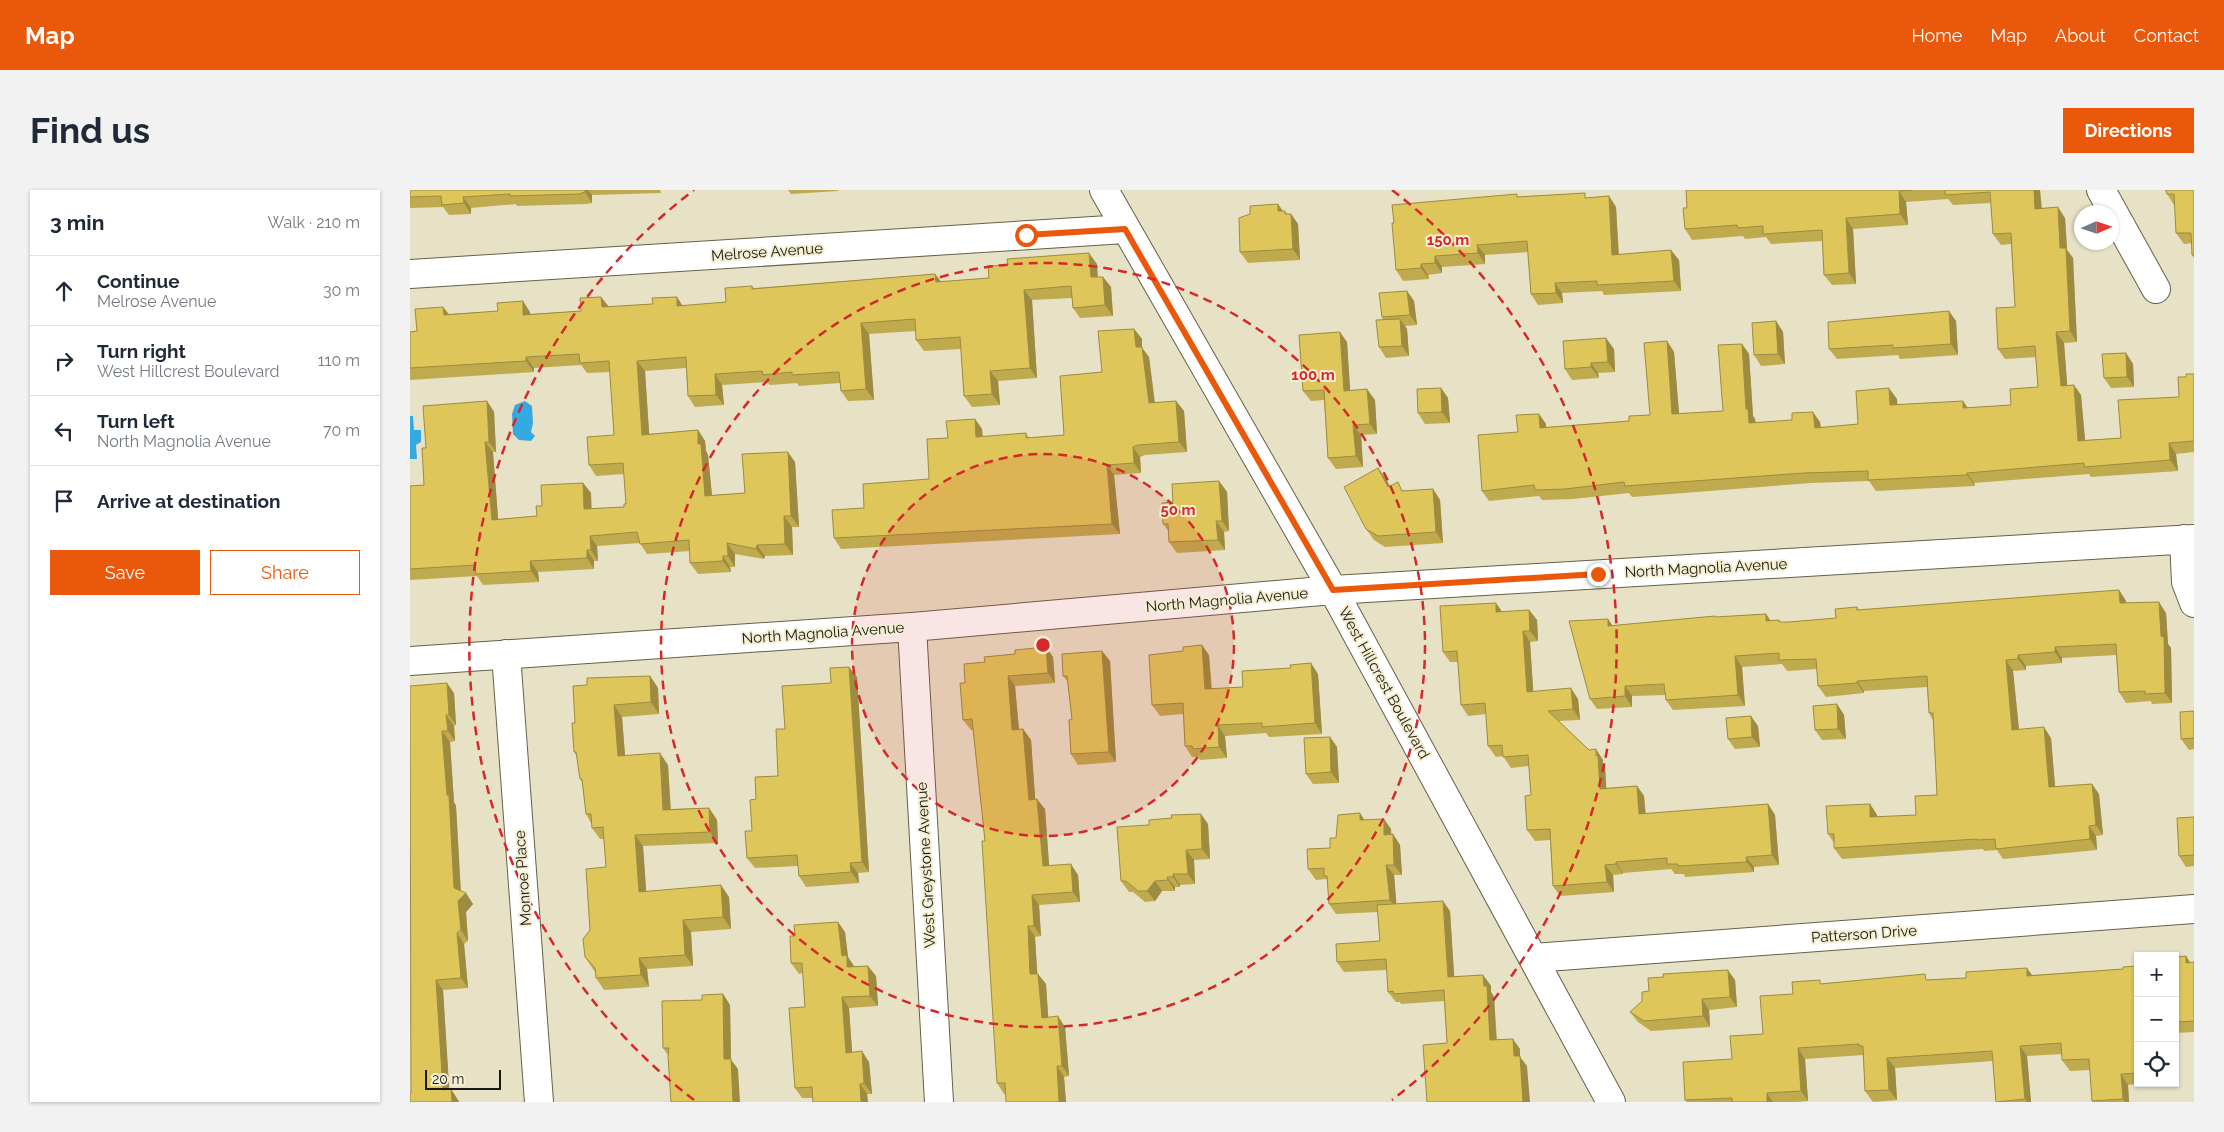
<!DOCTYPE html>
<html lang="en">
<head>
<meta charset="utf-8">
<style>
  :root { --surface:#fff; --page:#f2f2f3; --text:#1f2937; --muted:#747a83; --line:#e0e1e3; --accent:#ea580c }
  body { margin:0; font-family:Raleway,sans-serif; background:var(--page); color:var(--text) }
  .controls { position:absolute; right:15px; bottom:15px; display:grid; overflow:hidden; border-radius:0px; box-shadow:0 1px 4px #0004 }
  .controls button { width:45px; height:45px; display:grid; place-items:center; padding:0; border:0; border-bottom:1px solid var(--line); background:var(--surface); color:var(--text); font:25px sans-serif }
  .compass { position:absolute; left:1664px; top:15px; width:45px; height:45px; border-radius:50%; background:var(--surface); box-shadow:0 1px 4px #0004; rotate:87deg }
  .scale { position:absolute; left:15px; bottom:12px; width:76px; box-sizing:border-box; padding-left:5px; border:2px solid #1b190f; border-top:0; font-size:14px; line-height:18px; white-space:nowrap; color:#1b190f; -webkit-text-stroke:4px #f4eed3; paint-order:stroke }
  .stop { position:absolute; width:15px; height:15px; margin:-11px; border:4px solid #ea580c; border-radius:50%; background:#fff }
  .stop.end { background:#ea580c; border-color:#fff; box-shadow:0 1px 5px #0008 }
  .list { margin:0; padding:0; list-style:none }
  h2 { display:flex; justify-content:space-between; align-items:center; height:65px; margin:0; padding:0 20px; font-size:21px }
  h2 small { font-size:16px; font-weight:400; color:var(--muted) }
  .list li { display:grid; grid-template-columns:32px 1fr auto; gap:15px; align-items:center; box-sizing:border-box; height:70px; padding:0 20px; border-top:1px solid var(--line) }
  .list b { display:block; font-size:19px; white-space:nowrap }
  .list p { margin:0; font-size:16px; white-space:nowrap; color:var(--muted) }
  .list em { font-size:16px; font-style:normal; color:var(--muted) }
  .actions { display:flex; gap:10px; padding:15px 20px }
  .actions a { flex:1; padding:11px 0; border:1px solid var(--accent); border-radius:0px; text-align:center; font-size:18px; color:var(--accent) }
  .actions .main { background:var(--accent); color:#fff }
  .icon { flex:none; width:28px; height:28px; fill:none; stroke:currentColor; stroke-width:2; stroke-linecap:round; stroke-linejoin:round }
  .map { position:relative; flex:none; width:1784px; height:912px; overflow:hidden; border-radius:0px }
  header { display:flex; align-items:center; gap:30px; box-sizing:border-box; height:70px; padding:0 25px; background:var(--accent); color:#fff }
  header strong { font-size:24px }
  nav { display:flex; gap:28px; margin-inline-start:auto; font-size:18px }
  .intro { display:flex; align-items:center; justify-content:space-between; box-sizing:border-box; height:120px; padding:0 30px }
  h1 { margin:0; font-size:35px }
  .button { padding:12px 22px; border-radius:0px; background:var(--accent); color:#fff; font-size:18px; font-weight:700 }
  main { display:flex; gap:30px; padding:0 30px }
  aside { flex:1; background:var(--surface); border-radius:0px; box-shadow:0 1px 4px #0004 }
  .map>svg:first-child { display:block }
</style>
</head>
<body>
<header>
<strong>Map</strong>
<nav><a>Home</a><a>Map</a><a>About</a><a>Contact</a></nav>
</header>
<div class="intro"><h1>Find us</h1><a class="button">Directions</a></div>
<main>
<aside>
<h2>3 min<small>Walk · 210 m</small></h2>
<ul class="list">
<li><svg class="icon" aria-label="ahead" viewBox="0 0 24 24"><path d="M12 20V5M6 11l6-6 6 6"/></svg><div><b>Continue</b><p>Melrose Avenue</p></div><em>30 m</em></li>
<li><svg class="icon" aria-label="right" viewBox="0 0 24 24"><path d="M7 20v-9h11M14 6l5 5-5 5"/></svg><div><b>Turn right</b><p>West Hillcrest Boulevard</p></div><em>110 m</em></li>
<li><svg class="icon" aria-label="left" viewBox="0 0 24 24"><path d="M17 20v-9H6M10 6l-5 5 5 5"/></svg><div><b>Turn left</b><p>North Magnolia Avenue</p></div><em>70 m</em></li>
<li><svg class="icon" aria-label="arrive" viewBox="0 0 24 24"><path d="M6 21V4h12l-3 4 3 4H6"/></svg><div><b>Arrive at destination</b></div></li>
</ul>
<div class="actions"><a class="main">Save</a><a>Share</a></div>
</aside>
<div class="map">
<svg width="1784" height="912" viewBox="0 0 1784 912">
  <rect width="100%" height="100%" fill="#e7e1c6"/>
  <path fill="#35a9e1" d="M115 211 122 216 123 233 121 242 125 246 121 251 109 250 103 244 102 224 105 215Z
    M0 226H3L4 240H11V252L6 255 7 269H0Z"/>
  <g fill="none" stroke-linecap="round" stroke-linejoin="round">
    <defs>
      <path id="minor" d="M694 0 923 400 1201 912
        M1691 0 1746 99
        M0 84 715 39
        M1774 349 1776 392 1784 413
        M502 437 529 912
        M96 464 129 912
        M0 471 502 437 923 400 1784 349
        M1123 768 1784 719"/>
    </defs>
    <use href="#minor" stroke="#666049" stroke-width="30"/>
    <use href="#minor" stroke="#fff" stroke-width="28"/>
  </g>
  <path fill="#c0aa4e" d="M0 0H250L251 3 182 5V13L176 14 107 16 106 14 61 18V24L39 25 33 17 0 18Z
    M378 0H428V1L381 4Z
    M1276 0H1630L1632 18 1655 28 1657 60 1663 68 1667 152 1654 153 1657 195 1671 205 1675 250 1711 248 1769 207 1776 187 1784 184V262L1766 264 1768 281 1681 287 1679 284 1564 293 1565 296 1466 301 1459 291 1401 293 1222 307 1219 303 1163 309 1132 310 1129 306 1079 311 1072 301 1108 242 1129 224 1136 234V237L1219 231 1240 225 1257 151 1264 162 1269 224 1313 221 1332 154 1339 164 1343 226 1345 229 1346 233 1410 232 1411 238 1448 234 1487 209V215L1558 218 1601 215 1628 197 1626 167 1595 169 1588 159 1605 117 1601 54 1591 55 1583 44 1581 13 1543 15 1538 9 1496 12 1498 35 1443 39 1446 94 1422 95 1414 85 1412 51 1361 54 1356 47 1335 49 1333 46 1282 50 1275 39 1277 18Z
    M1755 0H1784V68L1782 65V53L1774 54 1766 43 1765 15H1764L1757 4Z
    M1199 6 1206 17 1209 64 1269 70 1271 101 1194 105 1192 101 1152 103 1153 113 1128 115 1121 104 1118 62 1075 65V74L1032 77V83L1018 85 1019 89 993 91 986 80 1110 7 1178 8Z
    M873 21 877 24H881L888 34 890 70 838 73 830 62Z
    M687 74 688 87H693L701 97 703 126 670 128 663 118 662 108 622 110 627 188 588 191 590 215 562 217 554 206 551 159 514 161 506 150V141L459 144 464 210 438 211 431 201 430 193 389 196 387 193 360 195 357 192 312 195 314 215 285 217 278 206 276 178 235 181 239 244 288 240 295 251 296 261 298 265 302 305 335 303 385 272 389 337H382L383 365 355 366 354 369 325 364V377H320L321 382 288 384 280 373V361L237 364 230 353 187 356 188 371H184V379L128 382 129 392 73 395 67 386 0 390V296L14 295 16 258 77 211 84 222 86 262H83L88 329 127 326 132 316 173 293 181 303V319L214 317 216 314 214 284 186 286 179 275 204 245 200 182 177 183 171 175 124 178V182L0 190V142L7 141 33 117 39 124 88 121 120 122V124L171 121 191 107 199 117 273 116 316 112 342 96 344 98 525 84 531 92 579 88Z
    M997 101 1004 111 1007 135 995 136 997 139 999 166 976 168 969 157 973 130 972 127Z
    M1366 131 1373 142 1375 174 1351 176 1344 165Z
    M1546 131 1548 165 1490 169 1488 165 1427 169 1419 159Z
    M724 139 732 149V158L739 167 745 213 766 211 774 221 777 262 735 265 730 267 731 283 704 285 710 344 431 359 424 348 454 318 519 289 538 248 565 229 572 239 573 247 616 243 619 248 654 245 692 182Z
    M937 152 940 201 965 210 967 244 951 245 953 277 926 279 918 268 914 210 901 211 893 201Z
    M1204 159 1205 182 1188 183 1189 188 1162 190 1155 179Z
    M1716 163 1723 174 1724 197 1701 198 1694 188Z
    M1031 198 1038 208 1040 233 1015 234 1008 223Z
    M968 278 976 289 980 296 994 301 1023 299 1030 310 1033 353 975 357 964 350 956 339Z
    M809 291 817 302 819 341 814 342 815 360 767 363 759 352V342L753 334 763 312Z
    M1709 400 1716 411V413L1756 423 1758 454 1761 458 1762 513 1742 514 1741 511 1716 513 1709 502 1706 465 1652 468V473L1616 476V480L1603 481 1609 539 1641 548 1645 597 1689 604 1693 645 1686 646 1687 660 1593 669 1587 660 1574 661 1573 659 1432 669 1424 658V653L1418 644 1460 614 1467 625V627L1506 625 1527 605 1523 530 1519 523 1517 497 1454 501V503L1416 507 1408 496 1407 479 1377 481 1372 474 1332 477 1335 516 1263 520 1256 510 1255 505 1222 506V517L1187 519 1180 509 1198 429 1202 436 1356 424 1360 431 1369 430 1370 432H1379L1426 428 1447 417 1449 420Z
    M1119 420 1127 430 1128 451 1120 452 1123 501 1168 509 1170 530 1149 531 1179 560 1193 570V573L1195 576 1196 598 1227 596 1234 606 1236 624 1358 614 1365 625 1369 675 1344 677V682L1275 687 1274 684H1265L1261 679 1213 683V684L1203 685 1204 702 1150 706 1143 696 1140 650 1125 651 1117 640 1121 605 1119 576 1101 578 1093 566 1086 567 1078 556 1076 524 1058 526 1051 515 1048 472H1040L1033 462 1092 422Z
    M636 457 643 467 645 493 605 496 609 540 613 539 621 550 625 609 635 619 639 676 668 685 670 712 629 715 631 746 625 747 627 784 636 794 638 827 655 837 659 886 654 887 656 912H596V904H594L587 893 575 651 563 540H561L553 530 555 493 575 472Z
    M692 461 700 471 706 572 668 575 661 564 662 529 658 492 653 486Z
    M799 465 802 499 833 497 908 484 912 544 859 547 856 543 815 546 817 568 790 570 788 567H782L775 556 773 524 750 526 742 515Z
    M240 486 248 498 249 524 212 527 215 566 258 575 261 619 299 618 307 630 308 653 233 656 236 701 319 707 321 739 281 742 283 776 237 779 239 797 194 800 186 788 185 782 175 767 196 677 194 649H190L182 638 181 633 176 624 172 592 170 589 167 566 164 562 165 533 177 495Z
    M447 487 459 682 448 683 449 693 396 697 389 686 388 676 345 678 337 668 342 641 368 586 375 539 421 493Z
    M0 496 44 503 46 535 44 536 45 551 40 552 44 612 46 616 51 701 63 714 56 722 58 751 54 754 58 798 33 800 39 899H41L48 910 49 912H0L1 903Z
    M1427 514 1434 525 1436 549 1412 550 1405 540Z
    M1784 521V559L1779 560 1771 549Z
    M1348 536 1350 557 1325 559 1318 549Z
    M920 547 927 557 929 593 903 594 896 584Z
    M1784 627V676L1776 677 1769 666Z
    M954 630 981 639V644H983L990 655 992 685H984L986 714 1040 721 1044 787 1073 785 1081 796V802L1084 807 1087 850 1110 859V867L1117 876 1037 853 1034 811 991 814 990 812H986L978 802 977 780 934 782 927 772 970 751 968 722 926 724 919 714 917 690 916 689 906 690 898 679 920 658 926 648Z
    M798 634 800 669 784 670 785 694 770 695V697H765V701H752L745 711 735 712 723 702H719L711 691Z
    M435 742 438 767 444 777 466 786 468 816 439 818 442 862 459 872 462 904H457L458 912H403V908H392L385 898 395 817 393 783 389 784 381 773Z
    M1776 766 1780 773 1784 772V842L1765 843V767Z
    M1728 776V893H1739L1718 895 1719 912H1683L1682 911 1680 880 1660 881 1652 870V864L1617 866 1621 912H1586L1583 871 1485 878 1487 910 1463 912 1455 901 1453 865 1395 869 1398 911 1386 912H1277L1275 910 1322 869 1353 844 1383 804 1413 794 1622 785 1713 779Z
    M1325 790 1327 817 1299 820 1300 837 1241 841 1228 832 1220 822Z
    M313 804 320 815 321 870 328 879 258 865 253 858 292 810Z"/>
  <path fill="#9c8b40" d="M175 0H178L182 5V13L175 2Z
    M1624 0H1630L1632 29 1625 19Z
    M1489 1 1496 12 1498 35 1490 24Z
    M1199 6 1206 17 1209 75 1202 65Z
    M53 7 61 18V24L54 13Z
    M868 14 875 24 868 21Z
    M1648 17 1655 28 1657 60 1663 68 1667 152 1660 141 1650 58Z
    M875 21 881 30V24L888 34 890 70 883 59Z
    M1436 28 1443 39 1446 94 1439 83Z
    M1067 55 1075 65V74L1068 63Z
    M1261 60 1269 70 1271 101 1264 91Z
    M679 63 687 74 688 98 681 87Z
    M1025 66 1032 77V83L1025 73Z
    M1011 74 1018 85 1019 89 1011 78Z
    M525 84 533 94 526 92Z
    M693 87 701 97 703 126 695 115Z
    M1145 93 1152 103 1153 113 1146 103Z
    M614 100 622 110 627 188 620 178Z
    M997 101 1004 111 1007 135 1000 125Z
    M191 107 199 117H192Z
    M267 107 274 118 267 116Z
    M113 111 120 122 121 135 113 125Z
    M33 117 41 128 34 125Z
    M1539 121 1546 131 1548 165 1541 154Z
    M990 129 997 139 999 166 992 156Z
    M1366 131 1373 142 1375 174 1368 164Z
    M451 133 459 144 464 210 456 199Z
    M724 139 732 149V158L739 167 746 223 739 213 726 157Z
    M930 142 937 152 941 212 934 201Z
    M1646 142 1654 153 1658 206 1651 196Z
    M1196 148 1204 159 1205 182 1198 172Z
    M1257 151 1264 162 1270 235 1262 224Z
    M1332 154 1339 164 1343 226 1345 229 1346 244 1339 233 1336 219Z
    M1716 163 1723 174 1724 197 1717 187Z
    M116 167 124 178V182L116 171Z
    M227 171 235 181 240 256 232 245Z
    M1181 173 1188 183 1189 188 1181 177Z
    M580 181 588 191 590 215 582 204Z
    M305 184 312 195 314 215 306 205Z
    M1664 195 1671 205 1676 261 1668 251Z
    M1031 198 1038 208 1040 233 1032 222Z
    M1479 198 1487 209 1488 226 1480 215Z
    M957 199 965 210 967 244 960 234Z
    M77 211 84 222 86 262 79 252Z
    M766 211 774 221 777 262 769 252Z
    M1553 211 1560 221 1553 218Z
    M1403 222 1410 232 1412 249 1405 238Z
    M1129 224 1136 234 1137 248 1130 238Z
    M565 229 572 239 573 258 566 247Z
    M943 235 951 245 953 277 946 266Z
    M288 240 295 251 296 261 298 265 303 316 295 306 288 254Z
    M75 252 83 262 89 340 82 330Z
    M1759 253 1766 264 1768 281 1760 270Z
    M723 257 730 267 731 283 724 273Z
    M378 262 385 272 389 337 381 326Z
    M697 275 704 285 710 344 702 334Z
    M968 278 976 289 986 308 978 297Z
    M1557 283 1564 293 1565 296 1557 285Z
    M809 291 817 302 819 341 812 331Z
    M173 293 181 303 182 330 174 319Z
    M1023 299 1030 310 1033 353 1026 342Z
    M374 326 382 337 383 365 375 354Z
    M806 331 814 342 815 360 808 350Z
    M180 346 187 356 188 371 181 360Z
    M317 353 325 364V377L318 366Z
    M347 355 355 366 354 369 346 359Z
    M177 360 184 371V379L177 368Z
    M313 366 320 377 321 382 313 371Z
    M120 371 128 382 129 392 121 381Z
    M1709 400 1716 411 1717 424 1710 413Z
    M1749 412 1756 423 1758 454 1761 458 1762 513 1755 503Z
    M1086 413 1093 423 1086 422Z
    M1119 420 1127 430 1128 451 1120 441Z
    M1356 424 1363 434 1356 431Z
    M1198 429 1205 439 1198 436Z
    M1113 441 1120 452 1124 512 1117 502Z
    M792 455 799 465 802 510 795 499Z
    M636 457 643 467 645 493 638 483Z
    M1645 457 1652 468V473L1645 462Z
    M692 461 700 471 706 572 699 562Z
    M1608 465 1616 476V480L1608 469Z
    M1325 466 1332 477 1335 516 1328 505Z
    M1596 470 1603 481 1610 550 1602 540Z
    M901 473 908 484 912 544 905 533Z
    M439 477 447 487 459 682 452 672Z
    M240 486 248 498 249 524 241 512Z
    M598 486 605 496 610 551 602 540Z
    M1447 491 1454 501V503L1447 493Z
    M37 493 44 503 46 535 39 525Z
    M1215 496 1222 506V517L1215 506Z
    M1161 498 1168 509 1170 530 1163 519Z
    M1427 514 1434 525 1436 549 1428 539Z
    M204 515 212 527 216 578 208 566Z
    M36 525 44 536 45 551 38 541Z
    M1341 526 1348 536 1350 557 1342 547Z
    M808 535 815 546 817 568 809 557Z
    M1634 537 1641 548 1646 608 1639 597Z
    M613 539 621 550 626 620 619 610Z
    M32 541 40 552 44 612 46 616 51 708 56 703 63 714 56 722 58 751 51 740 48 711 44 698Z
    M920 547 927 557 929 593 921 582Z
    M1186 559 1193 570V573L1195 576 1197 609 1190 599Z
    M250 563 258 575 261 631 253 620Z
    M1682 594 1689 604 1693 645 1686 635Z
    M1227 596 1234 606 1236 635 1229 624Z
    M627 609 635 619 640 687 633 676Z
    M1358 614 1365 625 1369 675 1362 665Z
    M1460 614 1467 625 1468 638 1460 627Z
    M299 618 307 630 308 653 300 642Z
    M950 623 957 634 950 630Z
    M791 624 798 634 800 669 792 659Z
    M974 629 981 639 982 655 974 645Z
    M1679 636 1686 646 1687 660 1680 649Z
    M983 644 990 655 992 685 984 675Z
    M225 645 233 656 237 713 229 702Z
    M776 660 784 670 785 694 778 684Z
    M1336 667 1344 677V682L1337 672Z
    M1206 672 1213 683V684L1206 674Z
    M440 673 448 683 449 693 441 682Z
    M661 674 668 685 670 712 663 702Z
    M976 675 984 685 987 720 980 710Z
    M1195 675 1203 685 1204 702 1197 692Z
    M763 684 770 695V697L763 687Z
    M757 687 765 697V701L758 690Z
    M745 691 752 701 745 711 737 701Z
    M311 695 319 707 321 739 313 727Z
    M622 705 629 715 631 746 624 736Z
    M1033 711 1040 721 1045 798 1038 787Z
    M273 730 281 742 283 776 275 765Z
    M428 732 435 742 438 767 444 776 445 787 437 777 432 766Z
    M618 736 625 747 628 794 620 784Z
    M47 743 54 754 58 798 51 788Z
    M1776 766 1783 777 1776 773Z
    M229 768 237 779 239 797 231 785Z
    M458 776 466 786 468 816 460 806Z
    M1617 778 1624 788 1617 786Z
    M1318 780 1325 790 1327 817 1320 807Z
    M628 784 636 794 639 838 632 828Z
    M1073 785 1081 796V802L1084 807 1087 861 1080 850Z
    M26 790 33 800 40 910 33 900Z
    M313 804 320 815 321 870 328 879 330 912H323L314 869Z
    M432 807 439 818 443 873 436 863Z
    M1292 809 1299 820 1300 837 1293 826Z
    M648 826 655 837 659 886 652 876Z
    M1103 849 1110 859V867L1117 876 1120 912H1113L1104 866Z
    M1610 856 1617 866 1621 912H1617L1615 909Z
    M1388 858 1395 869 1398 911 1391 901Z
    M452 861 459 872 462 904 454 893Z
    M1477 868 1485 878 1487 910 1479 900Z
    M647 876 654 887 656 912H649Z
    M1711 884 1718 895 1719 912H1715L1713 909Z
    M450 894 457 904 458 912H451Z
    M41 899 48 910 49 912H42Z
    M1357 903 1363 912H1357Z"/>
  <path fill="#dfc65b" stroke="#9c8b40" d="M0 0H175V2L169 4 100 6V4L53 7 54 13 32 15 31 6 0 7Z
    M1276 0H1503L1489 1 1490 24 1436 28 1439 83 1414 85 1412 40 1353 44V36L1328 38 1327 35 1275 39 1273 18H1277Z
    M1535 0H1624L1625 19 1648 17 1650 58H1656L1660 141 1646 142 1651 196 1664 195 1668 251 1711 248 1708 210 1769 207 1768 187H1776V184H1784V251L1759 253 1760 270 1674 277V273L1557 283V285L1458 290V281L1394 283 1215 296 1214 292 1155 299 1125 300 1124 295 1072 301 1068 245 1108 242 1106 225 1129 224 1130 238 1219 231V226L1240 225 1234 153 1257 151 1262 224 1313 221 1308 155 1332 154 1336 219H1338L1339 233 1382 230V223L1403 222 1405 238 1448 234 1446 201 1479 198 1480 215 1553 211V218L1601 215 1600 199 1628 197 1625 156 1588 159 1586 118 1605 117 1601 43 1583 44 1580 2 1535 5Z
    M1756 0H1784V65H1782L1781 43H1766L1764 4H1757Z
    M1175 3V8L1199 6 1202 65 1261 60 1264 91 1187 95V91L1145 93 1146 103 1121 104 1117 51 1067 55 1068 63 1025 66V73L1011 74V78L986 80 982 33H984L982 15 1107 4V7Z
    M868 14V21H875V24H881L883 59 830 62 829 28 840 24V16Z
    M679 63 681 87H693L695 115 663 118 661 96 614 100 620 178 580 181 582 204 554 206 550 147 506 150 505 129 451 133 456 199 431 201 429 182 382 185V182L353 185 352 181 305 184 306 205 278 206 276 167 227 171 232 245 288 240V254H291L295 306 335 303 332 264 378 262 381 326H374L375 354 347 355 346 359 317 353 318 366H313V371L280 373 279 350 230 354 227 342 180 346 181 360H177V368L120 371 121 381 66 384 65 375 0 379V296L14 295 12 258H16L13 216 77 211 79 252H75L82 330 127 326 126 316H132L131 295 173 293 174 319 214 317V314H216L213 273 179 275 177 247 204 245 199 171 170 173 169 164 116 167V171L0 178V142L7 141 5 119 33 117 34 125 88 121 87 113 113 111V125L171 121 170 108 191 107 192 117 243 114 242 108 267 107V116L316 112 315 98 342 96V99L525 84 526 92 579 88 578 76 598 75 597 69Z
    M997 101 1000 125 972 127 969 103Z
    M1539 121 1541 154 1483 158V155L1419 159 1418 132Z
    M990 129 992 156 969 157 966 130Z
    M1366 131 1368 164 1344 165 1342 133Z
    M724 139 726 157H732L739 213 766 211 769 252 728 255 723 257 724 273 697 275 702 334 424 348 422 320 454 318 453 294 519 289 517 249 538 248 536 231 565 229 566 247 616 243V248L654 245 650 186 692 182 688 141Z
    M930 142 934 201 957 199 960 234 943 235 946 266 918 268 914 200 893 201 889 145Z
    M1196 148 1198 172 1181 173V177L1155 179 1153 151Z
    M1716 163 1717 187 1694 188 1692 164Z
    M1031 198 1032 222 1008 223 1007 199Z
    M968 278 978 297 988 292 992 301 1023 299 1026 342 968 346 956 339 934 297Z
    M809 291 812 331H806L808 350 759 352 758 334H753L752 313 763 312 762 294Z
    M1709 400 1710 413 1749 412 1751 446 1754 447 1755 503 1735 504V501L1709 502 1706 454 1645 457V462L1608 465V469L1596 470 1602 540 1634 537 1639 597 1682 594 1686 635 1679 636 1680 649 1586 659 1585 649 1567 650V649L1424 658V644H1418L1416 616 1460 614V627L1506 625 1505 606 1527 605 1523 523H1519L1517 486 1447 491V493L1408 496 1406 469 1369 470V463L1325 466 1328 505 1256 510 1254 494 1215 496V506L1180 509 1159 431 1198 429V436L1305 426V427L1356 424V431L1369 430V432H1379L1426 428 1425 419 1447 417V420Z
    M1086 413V422L1119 420 1120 441H1113L1117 502 1161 498 1163 519 1138 521 1179 560 1186 559V566L1188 565 1190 599 1227 596 1229 624 1358 614 1362 665 1336 667 1337 672 1268 676V674H1257V668L1206 672V674L1195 675 1197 692 1143 696 1140 639 1117 640 1115 606 1121 605 1118 565 1093 567 1092 555 1078 556 1075 513 1051 515 1047 461 1033 462 1030 416Z
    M792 455 795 499 833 497 832 481 881 478 880 475 901 473 905 533 852 537V533L808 535 809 557 783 559 782 556H775L773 513 742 515 739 465 773 461V457Z
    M636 457 638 483 598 486 602 540 613 539 619 610 627 609 633 676 661 674 663 702 622 705 624 736H618L620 784H628L632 828 648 826 652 876H647L649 912H596L595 893H587L572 651H575L562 529 553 530 550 493H555L554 474 575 472 574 467 605 464V460Z
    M692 461 699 562 661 564 659 530 662 529 657 486H653L652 464Z
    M439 477 452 672 440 673 441 682 389 686 387 665 337 668 335 641H342L340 610 346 609 345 587 368 586 366 539H375L372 496 421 493 420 478Z
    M240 486 241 512 204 515 208 566 250 563 253 620 299 618 300 642 225 645 229 702 311 695 313 727 273 730 275 765 229 768 231 785 186 788 185 778 175 767 173 749 180 740 176 679 196 677 193 637 182 638 181 624H176L172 589H170L166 562H164L162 533H165L163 496 177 495V488Z
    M37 493 39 525H36L38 541H32L37 605H39L44 698 56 703 48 711 51 740 47 743 51 788 26 790 33 900 41 899 42 912H0V903H1L0 496Z
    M1427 514 1428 539 1405 540 1403 516Z
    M1784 521V548L1771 549 1770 522Z
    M1341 526 1342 547 1318 549 1316 528Z
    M920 547 921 582 896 584 894 548Z
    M950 623V630L974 629V645L983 644 984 675H976L980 710 919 714 917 686H914V678L898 679 897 659 920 658V648H926L928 625Z
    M791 624 792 659 776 660 778 684H763V687H757L758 690 745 691 737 701H728L716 691H711L707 637 739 635V630L762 628 761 625Z
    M1784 627V665L1769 666 1767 628Z
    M1033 711 1038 787 1073 785 1074 796H1077L1080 850 1103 849 1104 866H1110L1113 912H1017L1013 855 1037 853 1034 800 984 804 983 801 978 802 976 769 927 772 926 754 970 751 967 715Z
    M428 732 432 766 437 765V777L458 776 460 806 432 807 436 863 452 861 454 893 450 894 451 912H403L402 897 385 898 379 818 395 817 392 773H381L380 746H385L384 735Z
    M1776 766V773L1784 772V831L1765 832V767Z
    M1728 776V883L1711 884 1713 909 1682 911 1679 869 1652 870 1651 853 1610 856 1615 909 1586 912 1582 861 1477 868 1479 900 1455 901 1453 856H1449V854L1388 858 1391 901 1357 903V912H1322V908L1275 910 1273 872 1322 869 1320 846 1353 844 1350 806 1383 804 1382 792 1410 790V794L1515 784 1516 790 1556 788V782L1617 778V786L1713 779V777Z
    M1318 780 1320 807 1292 809 1293 826 1234 831 1220 822 1232 811V802L1239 801 1238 788 1254 787 1253 784Z
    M313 804 314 869H321L323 912H261L258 866 259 858H253L252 811 292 810V805Z"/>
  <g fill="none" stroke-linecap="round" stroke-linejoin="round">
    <path stroke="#ea580c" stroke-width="6" d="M616 45 715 39 923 400 1188 384"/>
  </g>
  <circle cx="633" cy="455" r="191" fill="#d62828" fill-opacity=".12"/>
  <g fill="none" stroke="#d62828" stroke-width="2.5" stroke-dasharray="9 6">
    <circle cx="633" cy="455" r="191"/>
    <circle cx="633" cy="455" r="382"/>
    <path d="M284 910A573 573 0 0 1 284 0M982 0A573 573 0 0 1 982 910"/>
  </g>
  <g text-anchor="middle" stroke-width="4" stroke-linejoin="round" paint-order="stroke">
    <g font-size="15" fill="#1b190f" stroke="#f4eed3">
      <text transform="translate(357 62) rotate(-4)" y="5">Melrose Avenue</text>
      <text transform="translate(1296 378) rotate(-3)" y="5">North Magnolia Avenue</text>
      <text transform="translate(817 410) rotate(-5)" y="5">North Magnolia Avenue</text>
      <text transform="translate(413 443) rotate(-4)" y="5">North Magnolia Avenue</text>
      <text transform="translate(974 493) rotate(61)" y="5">West Hillcrest Boulevard</text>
      <text transform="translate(516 675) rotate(-93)" y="5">West Greystone Avenue</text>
      <text transform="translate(113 688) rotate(-94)" y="5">Monroe Place</text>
      <text transform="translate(1454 744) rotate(-4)" y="5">Patterson Drive</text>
    </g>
  </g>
  <circle cx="633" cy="455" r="8" fill="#d62828" stroke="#f4eed3" stroke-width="2.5"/>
  <g font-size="15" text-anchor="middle" font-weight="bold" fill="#d62828" stroke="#f4eed3" stroke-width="4" stroke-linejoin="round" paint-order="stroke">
    <text x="1038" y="55">150 m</text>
    <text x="903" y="190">100 m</text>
    <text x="768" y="325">50 m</text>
  </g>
</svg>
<div class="controls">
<button>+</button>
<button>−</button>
<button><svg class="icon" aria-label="locate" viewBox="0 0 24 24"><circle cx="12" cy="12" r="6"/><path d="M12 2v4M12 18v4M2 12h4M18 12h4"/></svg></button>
</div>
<svg class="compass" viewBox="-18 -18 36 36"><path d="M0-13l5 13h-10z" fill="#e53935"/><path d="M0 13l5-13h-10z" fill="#747a83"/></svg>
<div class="scale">20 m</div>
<div class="stop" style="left:616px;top:45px"></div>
<div class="stop end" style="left:1188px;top:384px"></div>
</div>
</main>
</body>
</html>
